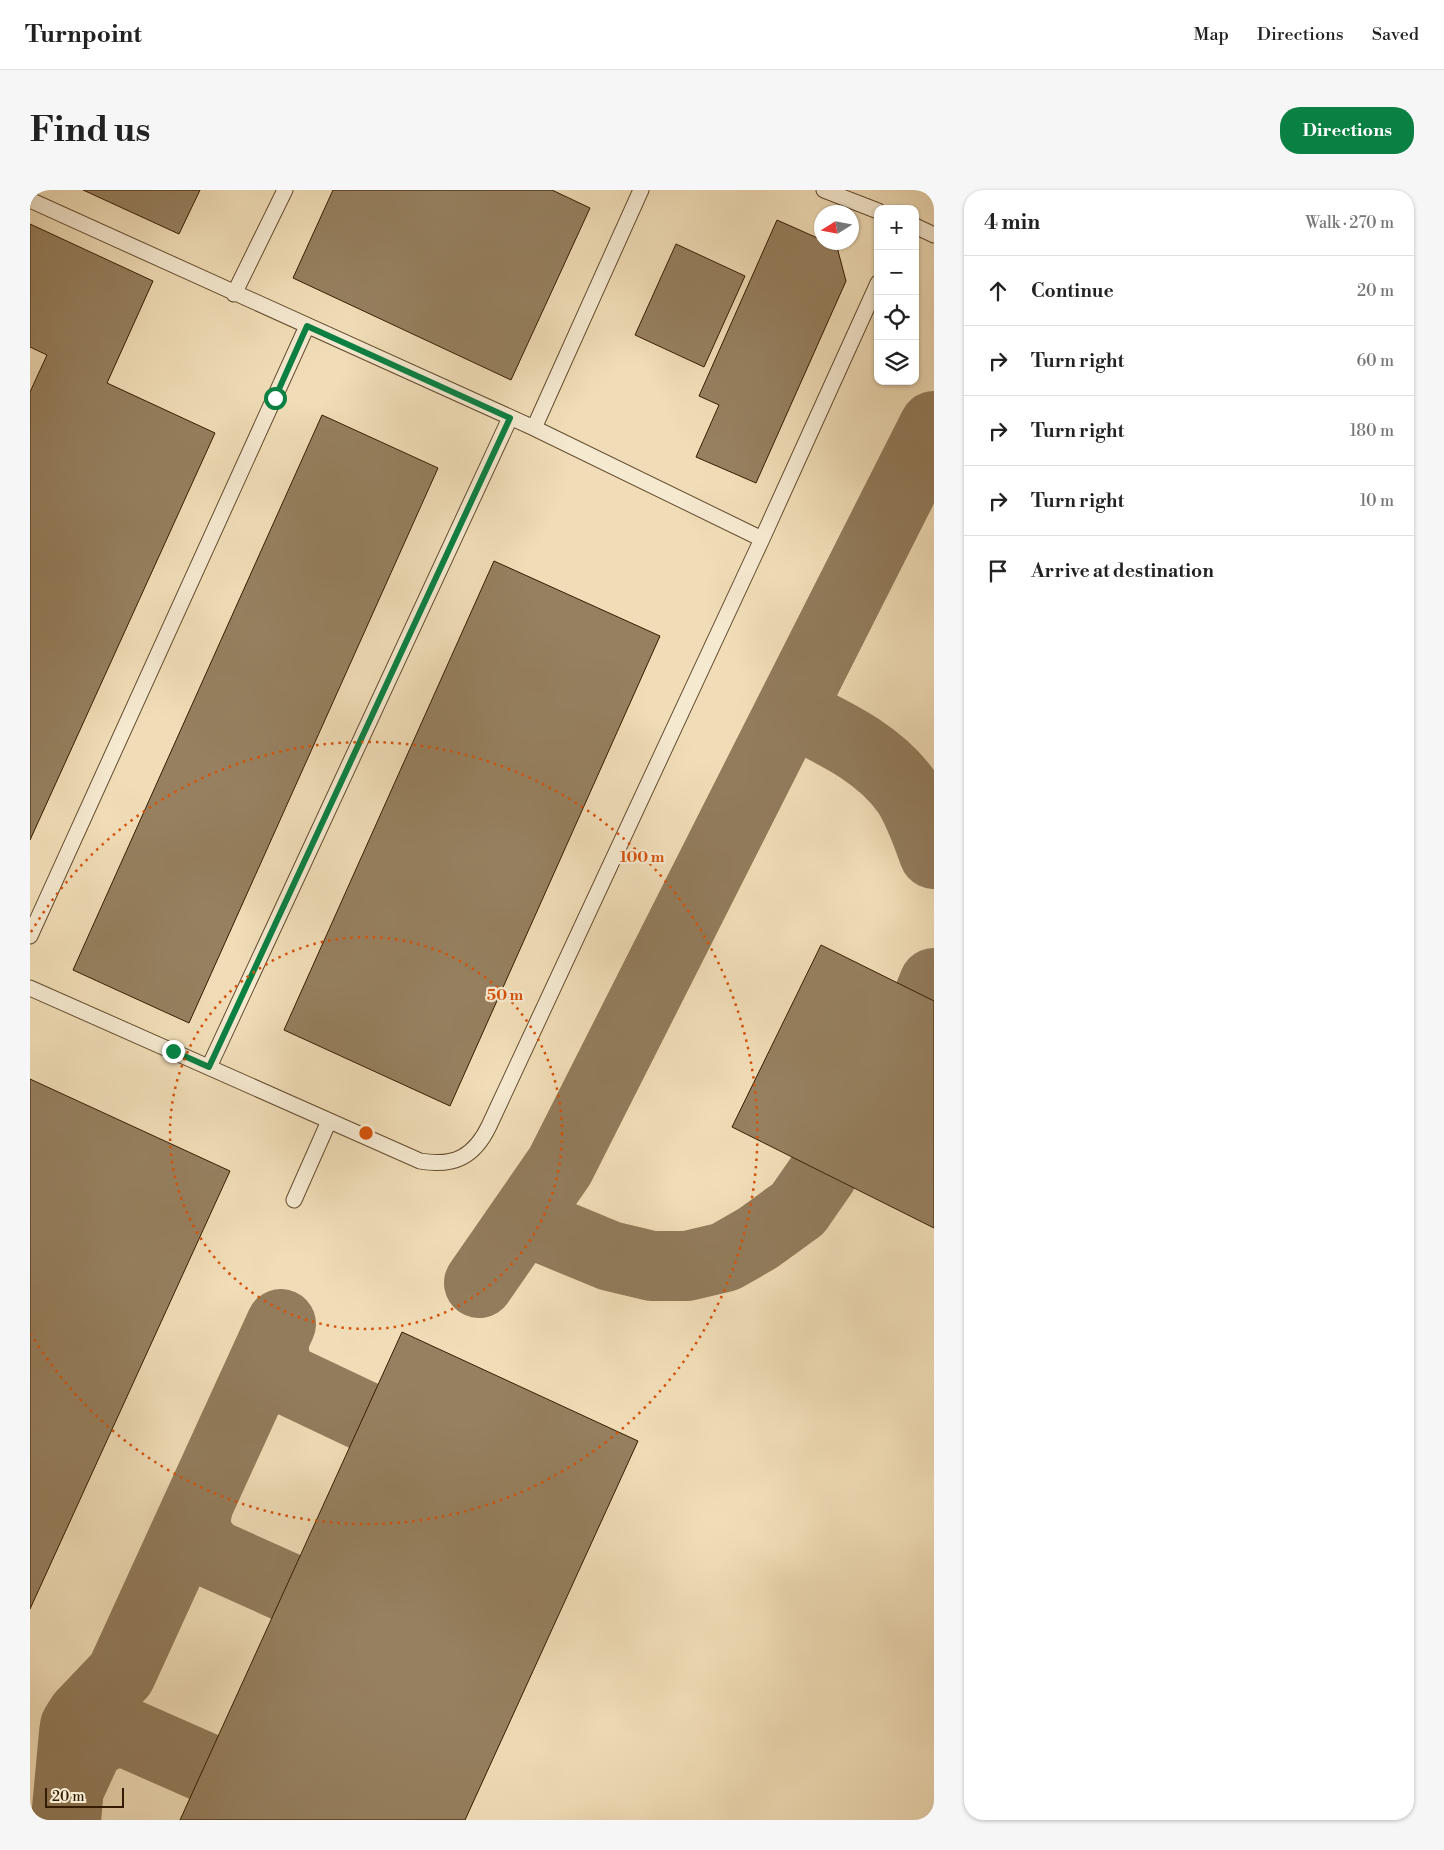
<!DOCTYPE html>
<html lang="en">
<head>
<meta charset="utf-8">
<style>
  :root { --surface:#fff; --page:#f6f6f6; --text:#222; --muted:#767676; --line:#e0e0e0; --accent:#0b8043 }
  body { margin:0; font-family:"Libre Bodoni",serif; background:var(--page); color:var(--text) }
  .controls { position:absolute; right:15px; top:15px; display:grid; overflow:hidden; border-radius:10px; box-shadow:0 1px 4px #0004 }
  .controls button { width:45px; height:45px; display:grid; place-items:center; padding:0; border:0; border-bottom:1px solid var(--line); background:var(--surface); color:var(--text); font:25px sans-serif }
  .compass { position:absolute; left:784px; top:15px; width:45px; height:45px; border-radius:50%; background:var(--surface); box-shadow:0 1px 4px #0004; rotate:259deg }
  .scale { position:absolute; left:15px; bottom:12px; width:79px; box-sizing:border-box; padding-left:5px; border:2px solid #351c00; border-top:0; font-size:14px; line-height:18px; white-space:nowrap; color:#351c00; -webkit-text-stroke:4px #f5e9d0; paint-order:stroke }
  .stop { position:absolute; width:15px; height:15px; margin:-11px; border:4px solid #0b8043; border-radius:50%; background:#fff }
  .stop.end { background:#0b8043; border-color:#fff; box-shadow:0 1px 5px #0008 }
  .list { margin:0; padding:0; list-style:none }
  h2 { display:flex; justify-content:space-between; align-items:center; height:65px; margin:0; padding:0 20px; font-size:21px }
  h2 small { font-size:16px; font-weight:400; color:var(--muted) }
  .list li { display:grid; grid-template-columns:32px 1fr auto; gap:15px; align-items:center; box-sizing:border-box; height:70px; padding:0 20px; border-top:1px solid var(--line) }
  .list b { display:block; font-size:19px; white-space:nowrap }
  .list em { font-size:16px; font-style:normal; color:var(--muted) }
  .icon { flex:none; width:28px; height:28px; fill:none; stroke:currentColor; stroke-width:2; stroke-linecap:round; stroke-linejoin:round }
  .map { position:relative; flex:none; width:904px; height:1630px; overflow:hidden; border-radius:20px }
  header { display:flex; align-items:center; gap:30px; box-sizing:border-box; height:70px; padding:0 25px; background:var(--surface); border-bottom:1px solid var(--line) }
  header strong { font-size:24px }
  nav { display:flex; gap:28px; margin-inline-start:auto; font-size:18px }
  .intro { display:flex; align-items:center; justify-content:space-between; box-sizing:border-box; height:120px; padding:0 30px }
  h1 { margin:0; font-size:35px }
  .button { padding:12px 22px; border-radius:20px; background:var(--accent); color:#fff; font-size:18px; font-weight:700 }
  main { display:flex; gap:30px; padding:0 30px }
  aside { flex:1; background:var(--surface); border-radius:20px; box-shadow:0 1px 4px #0004 }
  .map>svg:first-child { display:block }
</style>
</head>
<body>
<header>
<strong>Turnpoint</strong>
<nav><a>Map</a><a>Directions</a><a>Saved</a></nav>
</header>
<div class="intro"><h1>Find us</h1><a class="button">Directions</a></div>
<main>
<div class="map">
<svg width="904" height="1630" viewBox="0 0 904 1630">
  <rect width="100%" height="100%" fill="#f0ddb7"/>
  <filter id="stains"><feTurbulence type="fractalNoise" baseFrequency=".004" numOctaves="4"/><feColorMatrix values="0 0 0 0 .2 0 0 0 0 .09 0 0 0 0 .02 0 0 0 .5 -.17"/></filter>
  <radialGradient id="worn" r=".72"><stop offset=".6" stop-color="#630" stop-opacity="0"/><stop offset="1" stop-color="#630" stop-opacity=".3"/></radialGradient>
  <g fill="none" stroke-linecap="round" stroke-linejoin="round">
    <path stroke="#927c5c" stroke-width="70" d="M760 521C802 542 850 563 878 604 889 622 897 644 904 664
      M898 808 904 793
      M493 1030 580 1066 622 1076H657L695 1067 728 1048 768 1019 793 983
      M449 1093 530 976 904 236
      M245 1149C242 1165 246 1179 258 1190L334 1226
      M168 1318C162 1337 169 1353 185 1365L256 1397
      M40 1597 58 1558 72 1547 85 1543 99 1544 174 1577
      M36 1630 44 1543 45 1536 52 1525 91 1484 251 1134"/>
  </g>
  <path fill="#96805f" stroke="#351c00" d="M53 0H170L149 44Z
    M303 0H522L560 18 481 190 263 88Z
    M747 30 792 50V52H798L807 57 816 91 726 293 666 267 689 215 669 206Z
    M0 34 123 91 77 193 185 243 0 650V202L17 165 0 157Z
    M646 54 715 86 674 177 605 145Z
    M292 225 408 278 159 833 43 780Z
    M464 371 630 446 420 916 254 840Z
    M791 755 904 811V1038L702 937Z
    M0 889 200 981 0 1419Z
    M372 1142 608 1251 435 1630H150Z"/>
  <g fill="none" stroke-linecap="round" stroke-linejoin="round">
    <defs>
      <path id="service" d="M794 0 848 21
        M0 10 504 238 732 349
        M885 36 904 45
        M204 104 255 0
        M504 238 611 0
        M0 746 277 136
        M0 798 390 971C424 977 444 967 459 936L732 349 848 93
        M179 877 480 228
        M264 1010 299 931"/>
    </defs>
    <use href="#service" stroke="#644c2e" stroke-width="17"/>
    <use href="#service" stroke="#f5e9d0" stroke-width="15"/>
  </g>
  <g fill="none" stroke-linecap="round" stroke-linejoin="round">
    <path stroke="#0b8043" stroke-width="6" d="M143 861 179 877 480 228 277 136 245 208"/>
  </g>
  <g fill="none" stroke="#d6530b" stroke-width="2.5" stroke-dasharray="2.5 5">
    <circle cx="336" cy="943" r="196"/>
    <path d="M1 742A391 391 0 1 1 1 1144"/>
  </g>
  <circle cx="336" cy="943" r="8" fill="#d6530b" stroke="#f5e9d0" stroke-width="2.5"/>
  <g font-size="15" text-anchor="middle" font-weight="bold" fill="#d6530b" stroke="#f5e9d0" stroke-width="4.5" stroke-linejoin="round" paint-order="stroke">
    <text x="612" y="672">100 m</text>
    <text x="475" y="810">50 m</text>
  </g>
  <rect width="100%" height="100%" filter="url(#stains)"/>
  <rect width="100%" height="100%" fill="url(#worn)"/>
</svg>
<div class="controls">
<button>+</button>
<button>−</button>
<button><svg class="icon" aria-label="locate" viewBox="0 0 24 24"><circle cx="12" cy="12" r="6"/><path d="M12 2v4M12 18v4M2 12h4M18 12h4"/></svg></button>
<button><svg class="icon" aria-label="layers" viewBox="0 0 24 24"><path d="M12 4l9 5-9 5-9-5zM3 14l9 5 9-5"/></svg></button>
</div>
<svg class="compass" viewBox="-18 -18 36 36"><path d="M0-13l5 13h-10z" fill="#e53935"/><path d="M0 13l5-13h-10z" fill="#767676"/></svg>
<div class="scale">20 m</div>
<div class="stop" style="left:245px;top:208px"></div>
<div class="stop end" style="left:143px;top:861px"></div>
</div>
<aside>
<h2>4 min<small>Walk · 270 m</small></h2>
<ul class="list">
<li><svg class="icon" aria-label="ahead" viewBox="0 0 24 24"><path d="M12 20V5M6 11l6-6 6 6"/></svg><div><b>Continue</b></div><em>20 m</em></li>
<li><svg class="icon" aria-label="right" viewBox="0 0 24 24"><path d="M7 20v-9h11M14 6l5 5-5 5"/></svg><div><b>Turn right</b></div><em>60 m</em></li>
<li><svg class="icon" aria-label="right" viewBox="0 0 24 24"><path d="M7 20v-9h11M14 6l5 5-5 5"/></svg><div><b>Turn right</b></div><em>180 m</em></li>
<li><svg class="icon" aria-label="right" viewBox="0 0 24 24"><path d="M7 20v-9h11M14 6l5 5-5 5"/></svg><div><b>Turn right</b></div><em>10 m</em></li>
<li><svg class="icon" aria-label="arrive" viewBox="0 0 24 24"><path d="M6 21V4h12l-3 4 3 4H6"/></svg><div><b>Arrive at destination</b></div></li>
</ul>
</aside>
</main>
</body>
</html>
